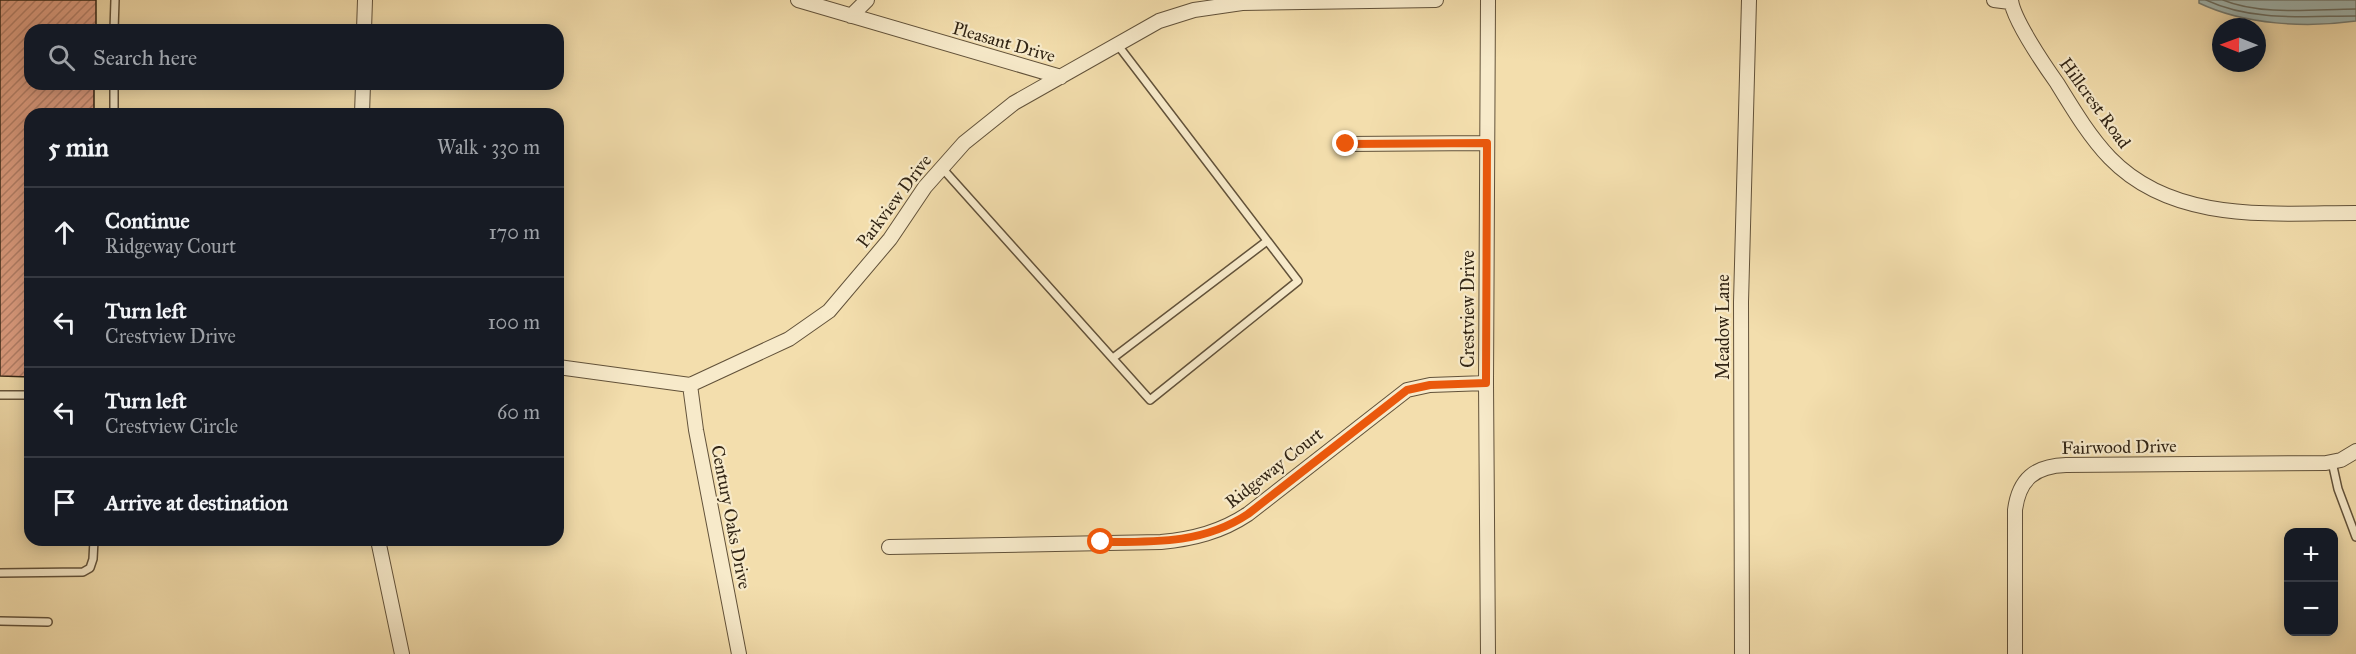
<!DOCTYPE html>
<html lang="en">
<head>
<meta charset="utf-8">
<style>
  :root { --surface:#171b24; --page:#20242c; --text:#f1f3f6; --muted:#9ea1a6; --line:#363941 }
  body { margin:0; font-family:"IM FELL Great Primer",serif; background:var(--page); color:var(--text) }
  .controls { position:absolute; right:18px; bottom:18px; display:grid; overflow:hidden; border-radius:12px; box-shadow:0 3px 15px #0003 }
  .controls button { width:54px; height:54px; display:grid; place-items:center; padding:0; border:0; border-bottom:2px solid var(--line); background:var(--surface); color:var(--text); font:30px sans-serif }
  .compass { position:absolute; left:2212px; top:18px; width:54px; height:54px; border-radius:50%; background:var(--surface); box-shadow:0 3px 15px #0003; rotate:271deg }
  .stop { position:absolute; width:18px; height:18px; margin:-14px; border:4px solid #ea580c; border-radius:50%; background:#fff }
  .stop.end { background:#ea580c; border-color:#fff; box-shadow:0 2px 6px #0008 }
  .list { margin:0; padding:0; list-style:none }
  h2 { display:flex; justify-content:space-between; align-items:center; height:78px; margin:0; padding:0 24px; font-size:26px }
  h2 small { font-size:20px; font-weight:400; color:var(--muted) }
  .list li { display:grid; grid-template-columns:39px 1fr auto; gap:18px; align-items:center; box-sizing:border-box; height:90px; padding:0 24px; border-top:2px solid var(--line) }
  .list b { display:block; font-size:22px; white-space:nowrap }
  .list p { margin:0; font-size:20px; white-space:nowrap; color:var(--muted) }
  .list em { font-size:20px; font-style:normal; color:var(--muted) }
  .icon { flex:none; width:33px; height:33px; fill:none; stroke:currentColor; stroke-width:2; stroke-linecap:round; stroke-linejoin:round }
  .map { position:relative; flex:none; width:2356px; height:654px; overflow:hidden }
  .search { position:absolute; background:var(--surface); box-shadow:0 3px 15px #0003; left:24px; top:24px; width:540px; height:66px; display:flex; align-items:center; gap:15px; box-sizing:border-box; padding:0 21px; border-radius:18px; color:var(--muted); font-size:22px }
  .panel { position:absolute; background:var(--surface); box-shadow:0 3px 15px #0003; left:24px; top:108px; width:540px; height:438px; border-radius:18px }
  .map>svg:first-child { display:block }
</style>
</head>
<body>
<div class="map">
<svg width="2356" height="654" viewBox="0 0 2356 654">
  <defs>
    <pattern id="building-hatch" width="6" height="6" patternUnits="userSpaceOnUse" patternTransform="scale(1.5)"><rect width="6" height="6" fill="#e09f83"/><path d="M-1 1l2-2M0 6l6-6M5 7l2-2" fill="none" stroke="#b6816a"/></pattern>
  </defs>
  <rect width="100%" height="100%" fill="#f3dead"/>
  <filter id="stains"><feTurbulence type="fractalNoise" baseFrequency=".00333" numOctaves="4"/><feColorMatrix values="0 0 0 0 .2 0 0 0 0 .09 0 0 0 0 .02 0 0 0 .5 -.17"/></filter>
  <radialGradient id="worn" r=".72"><stop offset=".6" stop-color="#630" stop-opacity="0"/><stop offset="1" stop-color="#630" stop-opacity=".3"/></radialGradient>
  <path fill="#a0b9b5" stroke="#747d75" stroke-width="1.5" d="M2199 0H2356V21C2306 28 2245 25 2199 3Z"/>
  <g fill="none" stroke-linecap="round" stroke-linejoin="round">
    <path stroke="#686e64" stroke-width="1.5" d="M2206 0C2253 22 2306 16 2356 16
      M2223 0C2261 16 2316 9 2356 9"/>
  </g>
  <path fill="url(#building-hatch)" stroke="#312414" stroke-width="1.5" d="M0 0H96V30H30V84H94V114H30V377L0 376Z"/>
  <g fill="none" stroke-linecap="round" stroke-linejoin="round">
    <defs>
      <path id="service" d="M114 30 115 0
        M114 114V84
        M942 168 1150 400 1298 281 1117 44
        M1113 358 1267 241
        M0 395H30
        M2332 462 2338 489 2356 537
        M0 573 83 572 90 568 93 559 94 540
        M0 621 48 622"/>
      <path id="minor" d="M798 0 1061 77
        M1994 0 2010 2
        M2011 0C2013 19 2045 66 2057 83 2073 109 2089 136 2110 158 2174 224 2272 213 2356 213
        M851 16 867 0
        M364 30 365 0
        M362 114 363 84
        M1346 144 1487 143
        M558 367 690 385 789 339 829 311 890 239 925 187 964 143 1014 103 1159 21 1194 10 1242 3 1436 0
        M690 385 696 430 739 654
        M378 540 402 654
        M889 547 1161 542C1193 539 1221 532 1248 514L1407 390 1430 385 1486 383
        M1488 654 1486 383 1488 0
        M1742 654 1741 302 1749 0
        M2015 654V510C2019 479 2035 466 2066 465L2326 463 2341 460 2356 451"/>
    </defs>
    <use href="#service" stroke="#62523a" stroke-width="10"/>
    <use href="#minor" stroke="#62523a" stroke-width="16"/>
    <use href="#service" stroke="#f7eaca" stroke-width="7"/>
    <use href="#minor" stroke="#f7eaca" stroke-width="14"/>
  </g>
  <g fill="none" stroke-linecap="round" stroke-linejoin="round">
    <path stroke="#ea580c" stroke-width="8" d="M1101 542C1154 542 1203 544 1248 514L1407 390 1430 385 1486 383 1487 143 1346 144"/>
  </g>
  <g text-anchor="middle" stroke-width="4.5" stroke-linejoin="round" paint-order="stroke">
    <g font-size="18" fill="#312414" stroke="#f7eaca">
      <text transform="translate(1004 42) rotate(16)" y="6">Pleasant Drive</text>
      <text transform="translate(2095 103) rotate(54)" y="6">Hillcrest Road</text>
      <text transform="translate(894 201) rotate(-53)" y="6">Parkview Drive</text>
      <text transform="translate(1468 309) rotate(-90)" y="6">Crestview Drive</text>
      <text transform="translate(1723 327) rotate(-90)" y="6">Meadow Lane</text>
      <text transform="translate(2119 447) rotate(-1)" y="6">Fairwood Drive</text>
      <text transform="translate(1274 468) rotate(-38)" y="6">Ridgeway Court</text>
      <text transform="translate(731 517) rotate(79)" y="6">Century Oaks Drive</text>
    </g>
  </g>
  <rect width="100%" height="100%" filter="url(#stains)"/>
  <rect width="100%" height="100%" fill="url(#worn)"/>
</svg>
<div class="controls">
<button>+</button>
<button>−</button>
</div>
<svg class="compass" viewBox="-18 -18 36 36"><path d="M0-13l5 13h-10z" fill="#e53935"/><path d="M0 13l5-13h-10z" fill="#9ea1a6"/></svg>
<div class="stop" style="left:1101px;top:542px"></div>
<div class="stop end" style="left:1346px;top:144px"></div>
<div class="search"><svg class="icon" aria-label="search" viewBox="0 0 24 24"><circle cx="10" cy="10" r="6"/><path d="M15 15l6 6"/></svg>Search here</div>
<section class="panel">
<h2>5 min<small>Walk · 330 m</small></h2>
<ul class="list">
<li><svg class="icon" aria-label="ahead" viewBox="0 0 24 24"><path d="M12 20V5M6 11l6-6 6 6"/></svg><div><b>Continue</b><p>Ridgeway Court</p></div><em>170 m</em></li>
<li><svg class="icon" aria-label="left" viewBox="0 0 24 24"><path d="M17 20v-9H6M10 6l-5 5 5 5"/></svg><div><b>Turn left</b><p>Crestview Drive</p></div><em>100 m</em></li>
<li><svg class="icon" aria-label="left" viewBox="0 0 24 24"><path d="M17 20v-9H6M10 6l-5 5 5 5"/></svg><div><b>Turn left</b><p>Crestview Circle</p></div><em>60 m</em></li>
<li><svg class="icon" aria-label="arrive" viewBox="0 0 24 24"><path d="M6 21V4h12l-3 4 3 4H6"/></svg><div><b>Arrive at destination</b></div></li>
</ul>
</section>
</div>
</body>
</html>
